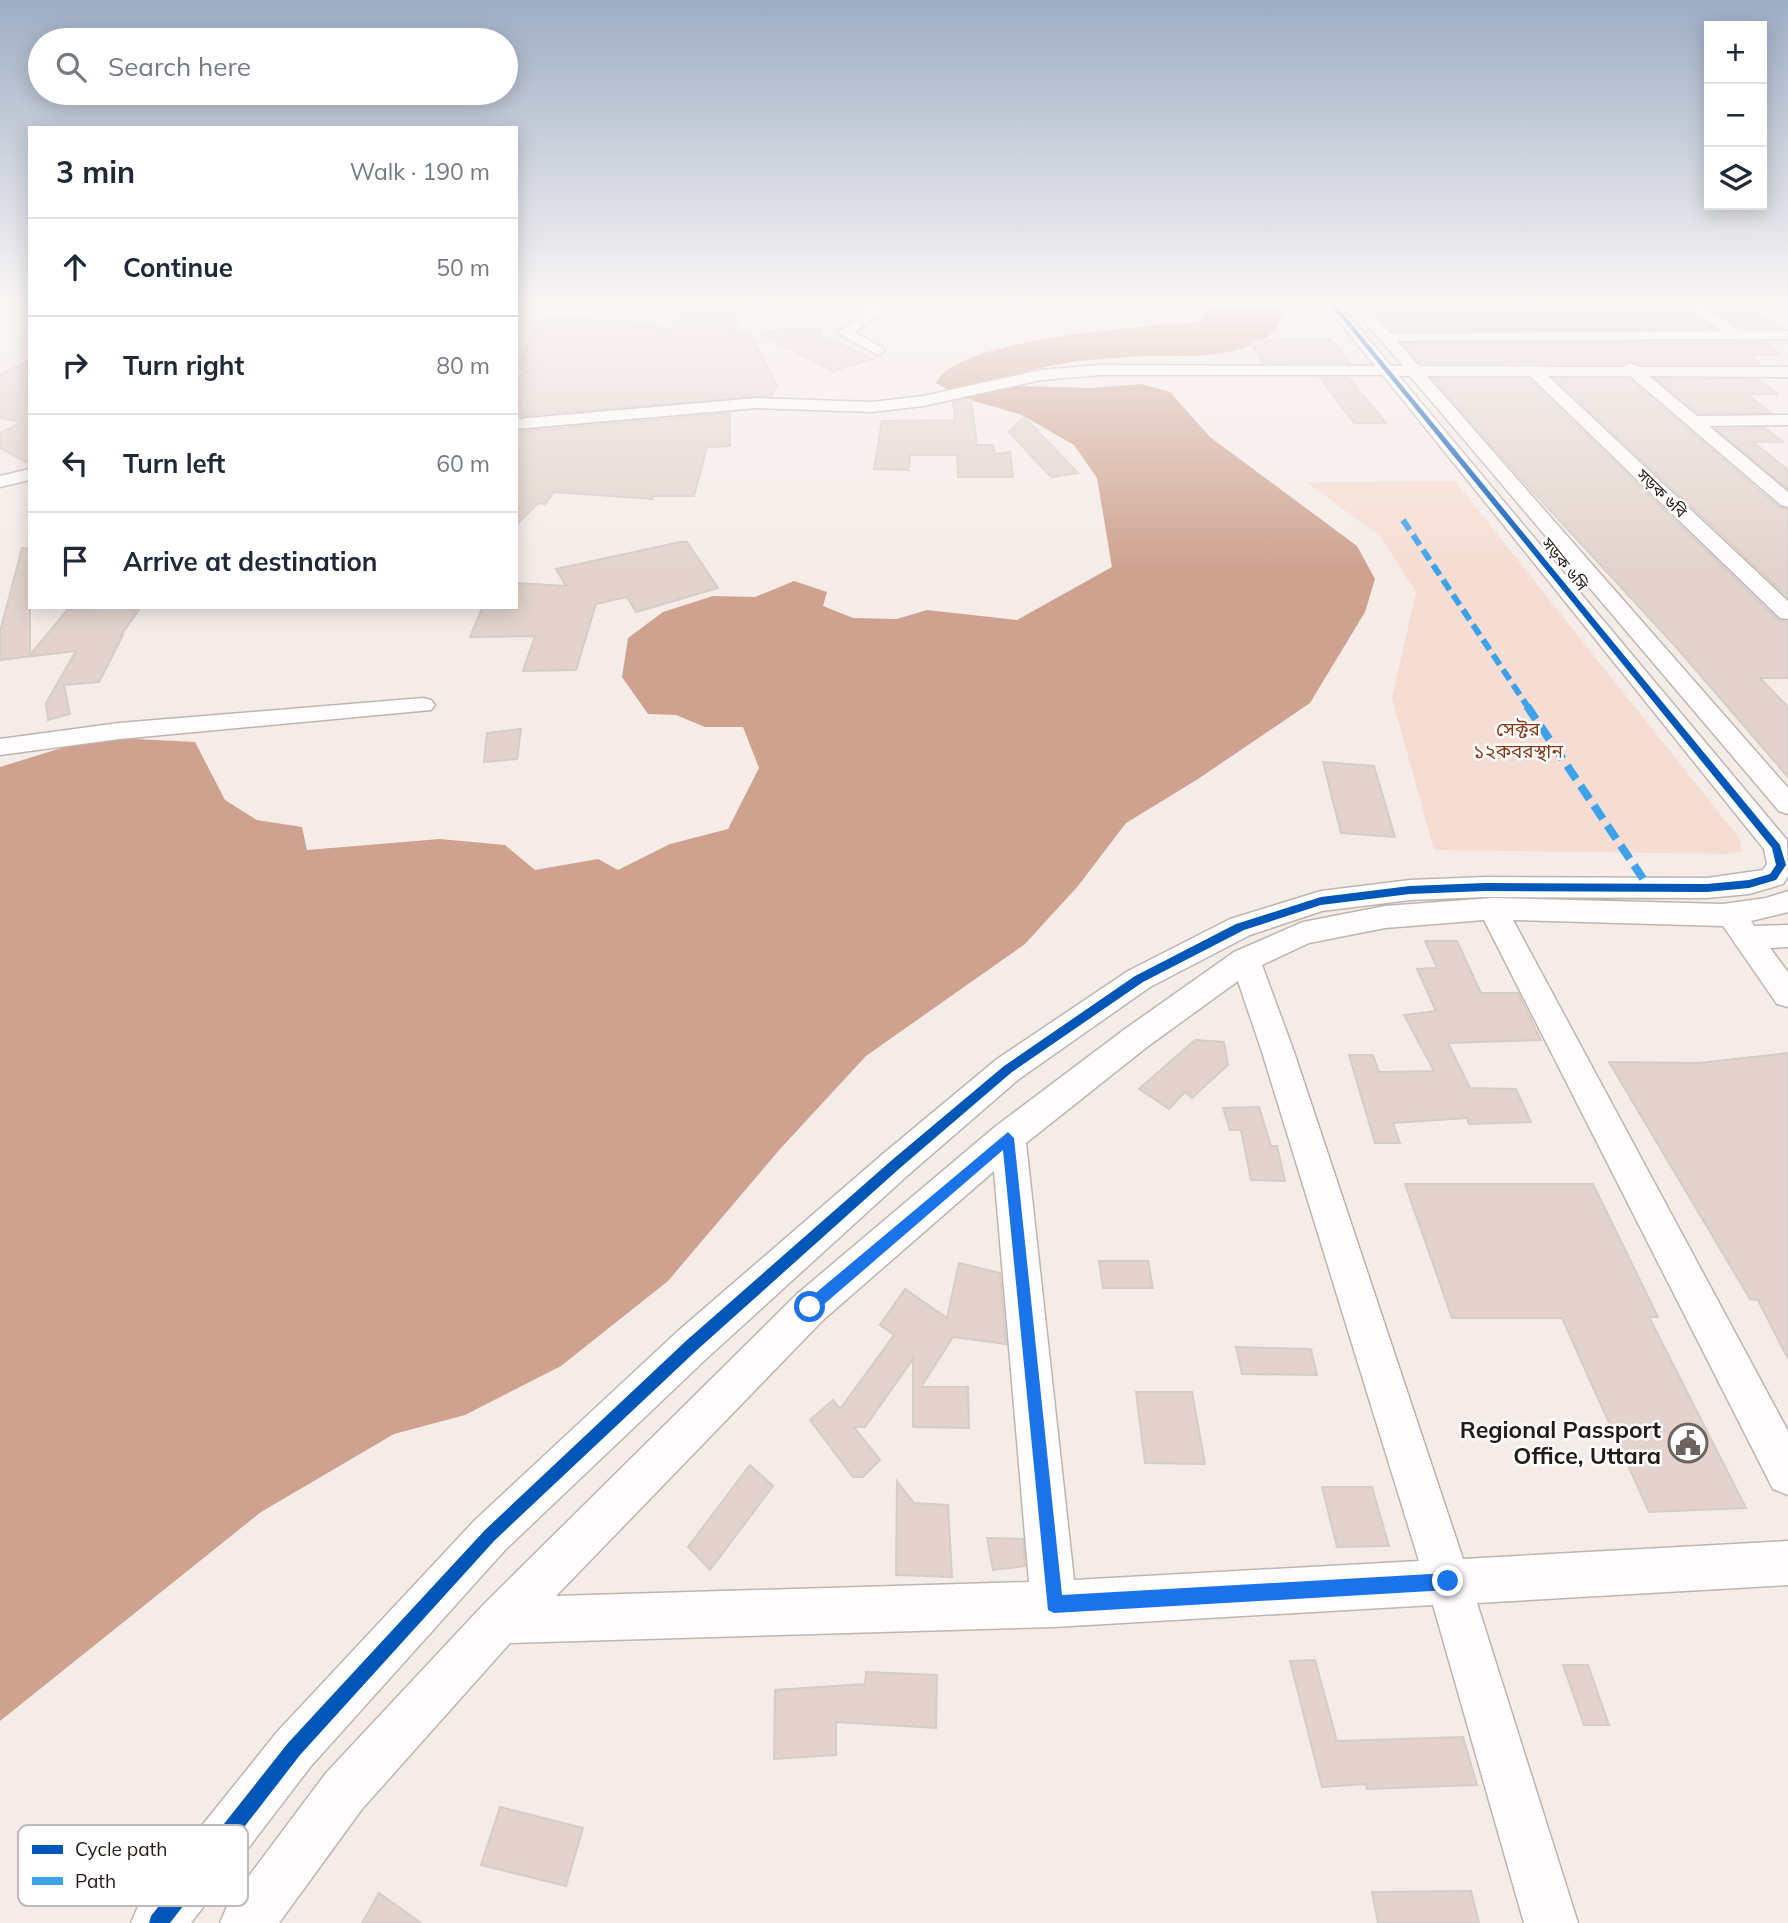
<!DOCTYPE html>
<html lang="en">
<head>
<meta charset="utf-8">
<style>
  :root { --surface:#fff; --page:#f2f2f3; --text:#1f2937; --muted:#747a83; --line:#e0e1e3 }
  body { margin:0; font-family:Mulish,"Noto Sans Bengali",sans-serif; background:var(--page); color:var(--text) }
  .controls { position:absolute; right:21px; top:21px; display:grid; overflow:hidden; border-radius:0px; box-shadow:0 4px 18px #0003 }
  .controls button { width:63px; height:63px; display:grid; place-items:center; padding:0; border:0; border-bottom:2px solid var(--line); background:var(--surface); color:var(--text); font:35px sans-serif }
  .stop { position:absolute; width:21px; height:21px; margin:-16px; border:5px solid #1a73e8; border-radius:50%; background:#fff }
  .stop.end { background:#1a73e8; border-color:#fff; box-shadow:0 2px 7px #0008 }
  .list { margin:0; padding:0; list-style:none }
  h2 { display:flex; justify-content:space-between; align-items:center; height:91px; margin:0; padding:0 28px; font-size:30px }
  h2 small { font-size:23px; font-weight:400; color:var(--muted) }
  .list li { display:grid; grid-template-columns:46px 1fr auto; gap:21px; align-items:center; box-sizing:border-box; height:98px; padding:0 28px; border-top:2px solid var(--line) }
  .list b { display:block; font-size:26px; white-space:nowrap }
  .list em { font-size:23px; font-style:normal; color:var(--muted) }
  .icon { flex:none; width:38px; height:38px; fill:none; stroke:currentColor; stroke-width:2; stroke-linecap:round; stroke-linejoin:round }
  .map { position:relative; flex:none; width:1788px; height:1923px; overflow:hidden }
  .search { position:absolute; background:var(--surface); box-shadow:0 4px 18px #0003; left:28px; top:28px; width:490px; height:77px; display:flex; align-items:center; gap:18px; box-sizing:border-box; padding:0 24px; border-radius:38px; color:var(--muted); font-size:26px }
  .panel { position:absolute; background:var(--surface); box-shadow:0 4px 18px #0003; left:28px; top:126px; width:490px; height:483px; border-radius:0px }
  .map>svg:first-child { display:block }
</style>
</head>
<body>
<div class="map">
<svg width="1788" height="1923" viewBox="0 0 1788 1923">
  <rect width="100%" height="100%" fill="#f5ece8"/>
  <path fill="#f6ddd3" d="M1455 481 1740 839 1741 852 1730 854 1434 850 1392 698 1416 592 1380 536 1306 482Z"/>
  <path fill="#cea28f" d="M1217 300H1283C1282 313 1282 326 1271 334 1232 363 1174 354 1128 357 1088 360 1043 363 1006 379L1021 386 1092 388 1141 384 1170 392 1210 437 1357 546 1375 579 1365 612 1310 703 1198 779 1126 823 1078 886 1025 944 866 1056 781 1148 668 1281 561 1366 465 1415 394 1434 261 1512 0 1721V767L97 737 195 742 225 800 257 820 302 827 307 850 440 839 505 845 535 870 598 859 618 870 670 844 728 829 759 768 743 727H705L676 715 648 714 622 677 628 638 663 612 713 596 755 597 794 581 827 592 823 606 853 618 897 619 927 610 1017 620 1112 567 1097 478 1074 445 1022 415 960 397 936 383C958 337 1150 327 1201 321Z"/>
  <path fill="#e3d3cc" stroke="#d6ccc8" stroke-width="2" d="M1400 300H1676L1713 328 1391 330 1366 301Z
    M1700 300H1739L1781 328H1741Z
    M681 310 742 313 733 335 750 334 777 385 771 396 516 416V386L524 369H517L541 316 623 321 670 329Z
    M791 329H820V336L872 359 833 371 759 333Z
    M1331 339 1350 363H1263L1250 341Z
    M1763 342 1781 354 1748 356 1760 364H1639L1631 361 1622 364 1420 363 1403 344Z
    M30 360V464L0 448V433L22 422 0 418V374Z
    M1320 378H1349L1386 423H1354Z
    M1433 379H1529L1778 620 1788 622V678H1760L1788 707V777L1677 648 1525 483Z
    M1555 379H1629L1779 507 1788 509V597Z
    M1656 379H1757L1777 394H1747L1771 413H1698Z
    M971 399 977 445H993L995 454 1010 452 1013 477H958L957 455H910L909 470 874 469 882 421 955 420 953 402Z
    M730 413V446L707 447 694 496H651L653 499 554 492 545 504 538 503 516 525V432Z
    M1024 417 1078 473 1051 477 1009 432Z
    M1765 428 1783 442H1753L1788 470V489L1716 429Z
    M680 542H687L718 588 636 612 627 597 596 604 576 670 523 671 535 636 470 637 482 608 516 609V583L566 586 556 569Z
    M22 548 30 549V655L68 609 141 607 121 635H123L99 682 64 685 70 714 48 720 46 703 76 651 0 660V632Z
    M521 729 517 759 484 762 487 733Z
    M1323 762 1374 766 1395 837 1341 833Z
    M1425 941H1457L1481 993H1518L1541 1040 1448 1043 1470 1088 1516 1089 1531 1122 1469 1124 1467 1118 1393 1123 1400 1143H1375L1349 1055H1373L1379 1072 1434 1071 1404 1015 1436 1011 1417 969 1437 968Z
    M1195 1040 1224 1042 1228 1065 1192 1098 1185 1092 1169 1109 1139 1089Z
    M1788 1053V1359L1758 1300 1750 1299 1609 1062 1699 1063Z
    M1259 1107 1271 1146H1277L1285 1181 1251 1180 1241 1130H1230L1223 1108Z
    M1405 1184H1593L1658 1317H1649L1746 1508 1649 1512 1562 1318H1452Z
    M1099 1261H1148L1153 1288H1103Z
    M959 1263 1000 1273 1006 1344 953 1337 921 1387H968L969 1428 913 1427V1359L865 1427H854L880 1460 863 1477H853L810 1420 833 1400 840 1409 894 1335 880 1325 905 1289 947 1318Z
    M1236 1347 1311 1349 1317 1375 1242 1374Z
    M1136 1392H1192L1205 1464 1145 1463Z
    M750 1465 773 1486 710 1570 688 1547Z
    M897 1481 914 1503 948 1505 952 1577 896 1575Z
    M1322 1487H1372L1389 1546 1337 1547Z
    M987 1538 1023 1539 1025 1566 993 1570Z
    M1315 1660 1337 1741 1463 1737 1477 1785 1367 1789 1366 1784 1322 1787 1290 1661Z
    M1563 1665H1588L1609 1725H1584Z
    M866 1672 937 1675 936 1728 836 1722V1755L774 1759 775 1690 865 1684Z
    M500 1807 583 1828 566 1886 481 1865Z
    M1471 1891 1479 1923H1378L1372 1892Z
    M379 1893 421 1923H362Z"/>
  <g fill="none" stroke-linecap="round" stroke-linejoin="round">
    <defs>
      <path id="minor" d="M668 300C699 300 729 299 760 300 785 301 865 311 882 300L974 303 1023 300 1016 304 974 311 889 308 854 332 883 348 885 351 878 355 837 333 865 313 675 304Z
        M1322 300H1336L1391 366H1403L1354 309V303H1364L1390 333 1721 331 1679 300H1695L1740 331H1788V339L1397 341 1419 366 1623 367 1630 363 1638 367H1788V377L1649 376 1697 416 1788 415V425L1709 426 1788 492V507L1781 505 1630 376H1548L1788 601V619L1780 618 1530 376H1427L1788 788V814L1779 811 1410 376H1399L1787 840 1788 876 1783 884 1749 894 1707 898 1485 897 1410 900 1322 911 1250 935 1150 987 1019 1079 908 1175 706 1359 505 1550 311 1766 191 1923H131L139 1904 277 1732 475 1520 678 1331 884 1153 997 1059 1128 971 1230 919 1321 891 1410 880 1485 877 1707 878 1763 870 1767 864 1764 849 1383 375H1100L1041 380 923 406 872 412 757 408 516 429V419L757 398 872 402 923 396 1041 370 1100 365 1375 366Z
        M30 469V480L0 487V476Z
        M423 698 431 700 435 705 431 710 119 739 0 755V739L119 723Z
        M1788 891V912L1751 921 1754 926 1788 925V947L1770 948 1788 972V1007L1777 1004 1723 926 1513 920 1788 1431V1495L1773 1489 1484 920 1385 928 1309 943 1262 965 1294 1052 1463 1559 1788 1541V1585L1477 1603 1578 1923H1524L1433 1605 1054 1627 510 1643 362 1809 279 1923H220L228 1904 326 1773 484 1604 797 1294 996 1126 1125 1029 1234 952 1303 922 1385 906 1493 898 1723 904 1766 898ZM1238 981 1262 1052 1419 1561 1074 1580 1026 1143 1147 1047ZM994 1171 1029 1582 556 1596 823 1320Z"/>
      <path id="major" d="M1062 300H1343L1335 305H1070Z"/>
    </defs>
    <use href="#minor" stroke="#beb5b1" stroke-width="3"/>
    <use href="#major" stroke="#c3b8b3" stroke-width="3"/>
    <use href="#minor" fill="#fefcfc" fill-rule="evenodd"/>
    <use href="#major" fill="#f6f1f0" fill-rule="evenodd"/>
    <path stroke="#3ea2ea" stroke-width="6" stroke-dasharray="12 6" stroke-linecap="butt" d="M1403 520 1528 707"/>
    <path stroke="#3ea2ea" stroke-width="8" stroke-dasharray="16 8" stroke-linecap="butt" d="M1527 706 1650 889"/>
    <defs>
      <path id="cycleway" d="M1327 300H1332L1780 845 1786 865 1776 880 1749 888 1707 892 1485 891 1410 894 1321 905 1244 930 1143 982 1012 1072 900 1168 697 1350 495 1540 300 1755 170 1923H149L151 1916 288 1743 485 1530 687 1340 892 1160 1004 1066 1135 976 1236 924 1321 897 1410 886 1485 883 1707 884 1749 880 1770 874 1776 865 1772 848Z"/>
    </defs>
    <use href="#cycleway" stroke="#fff" stroke-width="5"/>
    <use href="#cycleway" fill="#0057b8" fill-rule="evenodd"/>
  </g>
  <linearGradient id="sky" x2="0" y2="1"><stop stop-color="#9dadc4"/><stop offset="0.53" stop-color="#faf6f5"/><stop offset="1" stop-color="#faf6f5" stop-opacity="0"/></linearGradient>
  <rect width="1788" height="569" fill="url(#sky)"/>
  <path fill="#1a73e8" d="M1008 1132 1014 1138 1062 1595 1448 1573 1454 1575 1456 1581 1454 1587 1448 1590 1054 1613 1048 1610 1003 1150 815 1312 810 1314 805 1312 802 1307 805 1302Z"/>
  <defs>
    <symbol id="civic-ring" viewBox="-11 -11 22 22"><circle r="9.5" fill="#fff" stroke="#6c635f" stroke-width="1.5"/><path d="M-.6-6.5H3V-4.5H.6V-3L4-1V1h2V6H-6V1h2V-1L-.6-3ZM-1.2 2.5V6h2.4V2.5Z" fill="#6c635f"/></symbol>
  </defs>
  <g fill-rule="evenodd">
    <use href="#civic-ring" x="1666" y="1421" width="44" height="44"/>
  </g>
  <g text-anchor="middle" stroke-width="5" stroke-linejoin="round" paint-order="stroke">
    <g font-size="16" fill="#231915" stroke="#fff">
      <text transform="translate(1662 493) rotate(44)" y="6">সড়ক ৬বি</text>
      <text transform="translate(1565 564) rotate(51)" y="6">সড়ক ৬সি</text>
    </g>
    <g font-size="19" fill="#833a16" stroke="#fff">
      <text x="1518" y="736">সেক্টর<tspan x="1518" dy="22">১২কবরস্থান</tspan></text>
    </g>
    <g font-size="23" font-weight="bold" fill="#231915" stroke="#fff" text-anchor="end">
      <text x="1661" y="1438">Regional Passport<tspan x="1661" dy="26">Office, Uttara</tspan></text>
    </g>
  </g>
  <rect x="18" y="1825" width="230" height="81" rx="10" fill="#fff" stroke="#bdbab9" stroke-width="2"/>
  <rect x="32" y="1845" width="31" height="9" fill="#0057b8"/>
  <rect x="32" y="1877" width="31" height="8" fill="#3ea2ea"/>
  <g font-size="19" fill="#231915">
    <text x="75" y="1856">Cycle path</text>
    <text x="75" y="1888">Path</text>
  </g>
</svg>
<div class="controls">
<button>+</button>
<button>−</button>
<button><svg class="icon" aria-label="layers" viewBox="0 0 24 24"><path d="M12 4l9 5-9 5-9-5zM3 14l9 5 9-5"/></svg></button>
</div>
<div class="stop" style="left:810px;top:1307px"></div>
<div class="stop end" style="left:1448px;top:1581px"></div>
<div class="search"><svg class="icon" aria-label="search" viewBox="0 0 24 24"><circle cx="10" cy="10" r="6"/><path d="M15 15l6 6"/></svg>Search here</div>
<section class="panel">
<h2>3 min<small>Walk · 190 m</small></h2>
<ul class="list">
<li><svg class="icon" aria-label="ahead" viewBox="0 0 24 24"><path d="M12 20V5M6 11l6-6 6 6"/></svg><div><b>Continue</b></div><em>50 m</em></li>
<li><svg class="icon" aria-label="right" viewBox="0 0 24 24"><path d="M7 20v-9h11M14 6l5 5-5 5"/></svg><div><b>Turn right</b></div><em>80 m</em></li>
<li><svg class="icon" aria-label="left" viewBox="0 0 24 24"><path d="M17 20v-9H6M10 6l-5 5 5 5"/></svg><div><b>Turn left</b></div><em>60 m</em></li>
<li><svg class="icon" aria-label="arrive" viewBox="0 0 24 24"><path d="M6 21V4h12l-3 4 3 4H6"/></svg><div><b>Arrive at destination</b></div></li>
</ul>
</section>
</div>
</body>
</html>
